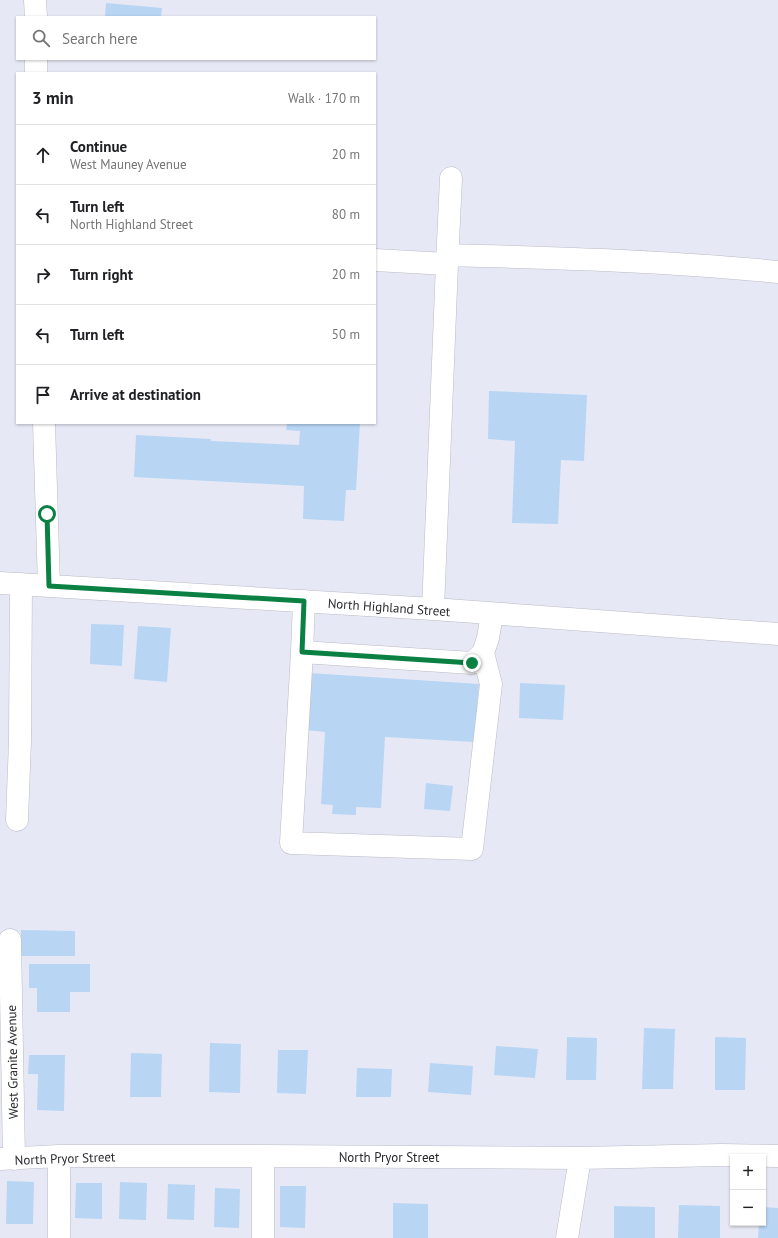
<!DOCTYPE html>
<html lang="en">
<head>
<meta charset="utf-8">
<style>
  :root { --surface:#fff; --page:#f2f2f2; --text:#202124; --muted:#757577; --line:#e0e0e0 }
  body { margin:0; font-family:"PT Sans",sans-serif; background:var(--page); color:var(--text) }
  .controls { position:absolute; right:12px; bottom:12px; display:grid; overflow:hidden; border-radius:0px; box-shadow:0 1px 3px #0004 }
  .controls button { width:36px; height:36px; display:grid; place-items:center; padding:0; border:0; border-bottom:1px solid var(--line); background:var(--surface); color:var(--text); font:20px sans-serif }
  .stop { position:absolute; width:12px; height:12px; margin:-9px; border:3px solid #0b8043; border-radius:50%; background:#fff }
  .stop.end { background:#0b8043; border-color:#fff; box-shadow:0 1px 4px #0008 }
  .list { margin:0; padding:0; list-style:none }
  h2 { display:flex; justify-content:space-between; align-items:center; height:52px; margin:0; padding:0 16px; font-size:17px }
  h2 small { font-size:13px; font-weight:400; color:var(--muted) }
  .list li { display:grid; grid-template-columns:26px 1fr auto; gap:12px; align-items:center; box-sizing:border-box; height:60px; padding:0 16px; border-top:1px solid var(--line) }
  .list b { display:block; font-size:15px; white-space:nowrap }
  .list p { margin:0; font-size:13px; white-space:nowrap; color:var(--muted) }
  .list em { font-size:13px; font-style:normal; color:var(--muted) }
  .icon { flex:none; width:22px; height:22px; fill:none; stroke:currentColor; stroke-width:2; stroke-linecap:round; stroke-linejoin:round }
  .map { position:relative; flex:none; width:778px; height:1238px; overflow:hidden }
  .search { position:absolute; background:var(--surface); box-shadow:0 1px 3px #0004; left:16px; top:16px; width:360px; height:44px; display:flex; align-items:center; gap:10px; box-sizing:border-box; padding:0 14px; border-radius:0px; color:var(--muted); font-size:15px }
  .panel { position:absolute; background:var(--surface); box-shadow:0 1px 3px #0004; left:16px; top:72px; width:360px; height:352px; border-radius:0px }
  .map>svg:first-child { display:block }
</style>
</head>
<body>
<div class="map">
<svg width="778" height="1238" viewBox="0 0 778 1238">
  <rect width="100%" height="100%" fill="#e6e9f5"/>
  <path fill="#b8d5f4" d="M106 3 162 8 161 17H105Z
    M489 391 587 395 584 461 561 460 558 524 512 523 515 441 488 439Z
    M287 423H360L356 490H346L344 521 303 519 304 486 134 477 136 435 211 439V441L299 445 300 431 286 430Z
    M91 624 124 625 122 666 90 664Z
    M138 626 171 628 167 682 134 679Z
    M309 673 479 684 477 707H485L474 742 385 737 381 808 356 807V815L332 814 333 805 321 804 325 732 305 730Z
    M520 683 565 685 563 720 519 718Z
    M426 783 453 786 450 811 424 809Z
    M21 930 75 931V956H21Z
    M29 964H90V992H70V1012H37V988H29Z
    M644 1028 675 1029 673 1089H642Z
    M567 1037 597 1038 596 1080H566Z
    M715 1037 746 1038 745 1090H715Z
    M210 1043 241 1044 240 1093 209 1092Z
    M496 1046 538 1049 535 1078 494 1075Z
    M278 1050H308L306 1094 277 1093Z
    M131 1053 162 1054 161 1097H130Z
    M29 1055H65L64 1111 37 1110 38 1074H28Z
    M430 1063 473 1066 471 1095 428 1092Z
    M357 1068 392 1069 391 1097H356Z
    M7 1181 34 1182 33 1224H6Z
    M120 1182 147 1183 146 1220 119 1219Z
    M76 1183H102V1219L75 1218Z
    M168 1184 195 1185 194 1220 167 1219Z
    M280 1186H306L305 1228 280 1227Z
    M215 1188 240 1189 239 1228 214 1227Z
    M393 1203 428 1204V1238H393Z
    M679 1205 720 1206V1238H678Z
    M614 1206 655 1207V1238H614Z
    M763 1207 778 1208V1238H758L759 1223H763Z"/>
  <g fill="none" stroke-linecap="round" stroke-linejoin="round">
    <defs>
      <path id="minor" d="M35 0 36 17
        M36 59V73
        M448 255C558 258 668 261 778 272
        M375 260 447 264 433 609
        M447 264 451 178
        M44 423 49 586
        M0 583 433 609 778 634
        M304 601 302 652 472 663 483 653 488 638 492 614
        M302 652 291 843 472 849 491 684 483 653
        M17 820 20 741 21 584
        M10 940 14 1159
        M0 1159 59 1156H263L580 1158 722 1155 778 1156
        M59 1238V1156
        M263 1238V1156
        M567 1238 580 1158"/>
    </defs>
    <use href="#minor" stroke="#b9bbc7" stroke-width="23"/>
    <use href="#minor" stroke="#fff" stroke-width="22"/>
  </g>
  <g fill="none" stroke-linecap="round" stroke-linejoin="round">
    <path stroke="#0b8043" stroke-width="5" d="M47 514 49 586 304 601 302 652 472 663"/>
  </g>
  <g text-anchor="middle" stroke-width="4" stroke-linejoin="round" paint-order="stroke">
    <g font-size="13" fill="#292a2e" stroke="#fff">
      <text transform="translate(389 607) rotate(4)" y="5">North Highland Street</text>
      <text transform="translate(12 1062) rotate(-91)" y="5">West Granite Avenue</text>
      <text x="389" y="1162">North Pryor Street</text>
      <text transform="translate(65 1158) rotate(-2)" y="5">North Pryor Street</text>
    </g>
  </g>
</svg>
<div class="controls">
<button>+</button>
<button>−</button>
</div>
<div class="stop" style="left:47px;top:514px"></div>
<div class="stop end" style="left:472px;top:663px"></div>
<div class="search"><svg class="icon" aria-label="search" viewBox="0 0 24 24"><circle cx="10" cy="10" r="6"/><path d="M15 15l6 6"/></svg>Search here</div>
<section class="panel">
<h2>3 min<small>Walk · 170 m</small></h2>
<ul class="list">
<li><svg class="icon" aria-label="ahead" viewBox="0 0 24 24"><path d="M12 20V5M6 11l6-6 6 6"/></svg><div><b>Continue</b><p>West Mauney Avenue</p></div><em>20 m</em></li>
<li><svg class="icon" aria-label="left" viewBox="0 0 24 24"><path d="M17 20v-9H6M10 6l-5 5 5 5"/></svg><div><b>Turn left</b><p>North Highland Street</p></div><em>80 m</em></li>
<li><svg class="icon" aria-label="right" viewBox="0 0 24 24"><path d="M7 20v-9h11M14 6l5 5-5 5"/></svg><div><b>Turn right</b></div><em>20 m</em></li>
<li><svg class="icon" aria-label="left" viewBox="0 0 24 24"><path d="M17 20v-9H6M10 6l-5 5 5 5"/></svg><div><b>Turn left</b></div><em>50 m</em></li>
<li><svg class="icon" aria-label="arrive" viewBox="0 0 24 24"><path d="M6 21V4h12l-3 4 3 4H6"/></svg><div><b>Arrive at destination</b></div></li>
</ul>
</section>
</div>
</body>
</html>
